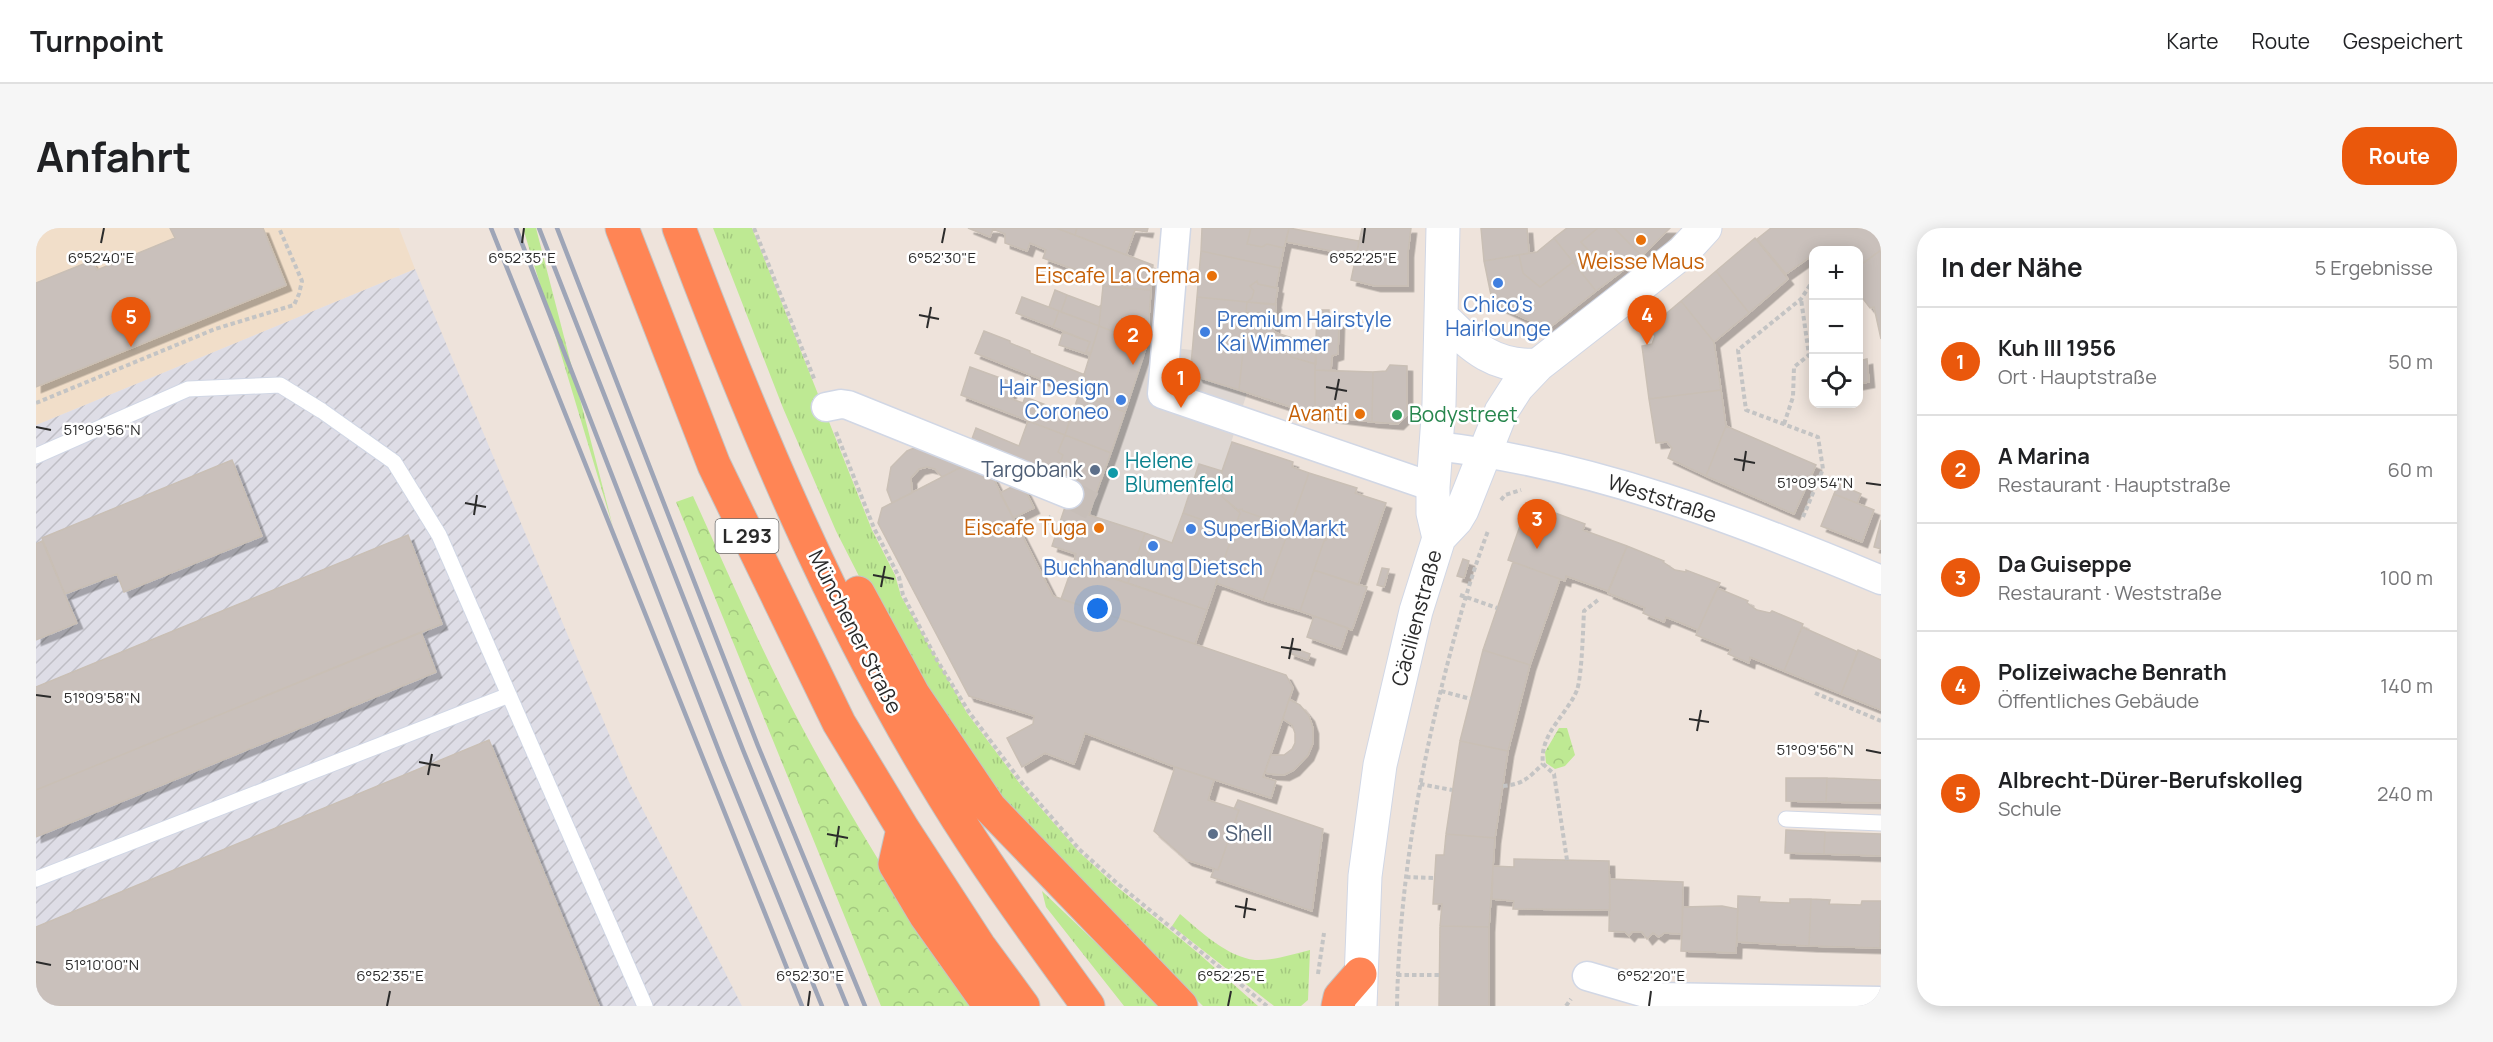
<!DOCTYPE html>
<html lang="de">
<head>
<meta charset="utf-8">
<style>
  :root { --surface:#fff; --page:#f6f6f6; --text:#202124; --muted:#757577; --line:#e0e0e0; --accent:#ea580c }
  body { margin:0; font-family:Manrope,sans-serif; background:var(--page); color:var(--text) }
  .controls { position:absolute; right:18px; top:18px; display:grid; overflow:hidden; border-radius:12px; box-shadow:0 3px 15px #0003 }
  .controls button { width:54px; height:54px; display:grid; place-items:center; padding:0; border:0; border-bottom:2px solid var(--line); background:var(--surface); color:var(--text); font:30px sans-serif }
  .you { position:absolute; left:1062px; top:381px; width:21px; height:21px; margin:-15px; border:4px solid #fff; border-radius:50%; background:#1a73e8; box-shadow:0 0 0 9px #1a73e833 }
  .badge { display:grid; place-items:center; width:39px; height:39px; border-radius:50%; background:var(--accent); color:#fff; font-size:20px; font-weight:700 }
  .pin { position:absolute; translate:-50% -50px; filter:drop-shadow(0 2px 3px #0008) }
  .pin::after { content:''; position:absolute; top:32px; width:21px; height:18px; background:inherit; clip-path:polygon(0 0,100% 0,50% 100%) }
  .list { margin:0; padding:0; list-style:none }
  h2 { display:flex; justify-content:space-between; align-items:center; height:78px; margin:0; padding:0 24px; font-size:26px }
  h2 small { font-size:20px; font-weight:400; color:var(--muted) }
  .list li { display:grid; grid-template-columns:39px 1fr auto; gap:18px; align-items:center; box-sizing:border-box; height:108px; padding:0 24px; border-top:2px solid var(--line) }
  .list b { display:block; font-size:22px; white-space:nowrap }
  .list p { margin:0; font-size:20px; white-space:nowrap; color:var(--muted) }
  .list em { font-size:20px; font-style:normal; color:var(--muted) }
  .icon { flex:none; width:33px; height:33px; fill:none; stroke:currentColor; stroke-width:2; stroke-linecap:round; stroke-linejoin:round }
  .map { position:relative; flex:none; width:1845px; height:778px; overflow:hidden; border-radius:24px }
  header { display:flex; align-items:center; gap:36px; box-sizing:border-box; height:84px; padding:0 30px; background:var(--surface); border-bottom:2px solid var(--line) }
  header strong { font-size:28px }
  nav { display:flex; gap:33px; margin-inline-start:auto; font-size:21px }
  .intro { display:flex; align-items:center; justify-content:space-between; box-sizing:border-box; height:144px; padding:0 36px }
  h1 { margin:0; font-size:42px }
  .button { padding:15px 27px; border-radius:24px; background:var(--accent); color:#fff; font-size:21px; font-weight:700 }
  main { display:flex; gap:36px; padding:0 36px }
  aside { flex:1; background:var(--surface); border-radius:24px; box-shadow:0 3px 15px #0003 }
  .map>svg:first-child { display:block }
</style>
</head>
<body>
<header>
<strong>Turnpoint</strong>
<nav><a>Karte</a><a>Route</a><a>Gespeichert</a></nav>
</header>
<div class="intro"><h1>Anfahrt</h1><a class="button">Route</a></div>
<main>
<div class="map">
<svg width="1845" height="778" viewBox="0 0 1845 778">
  <defs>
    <pattern id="industrial-furrows" width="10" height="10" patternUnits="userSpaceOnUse" patternTransform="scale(1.5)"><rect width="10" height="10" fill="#dedde6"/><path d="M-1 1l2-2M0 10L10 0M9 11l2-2" fill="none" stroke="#bfbec5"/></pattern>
    <pattern id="grass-tufts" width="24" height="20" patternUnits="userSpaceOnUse" patternTransform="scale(1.5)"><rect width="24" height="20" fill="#bee993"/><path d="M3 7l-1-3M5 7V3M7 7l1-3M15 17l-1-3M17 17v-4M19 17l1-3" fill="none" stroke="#a3c87f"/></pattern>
    <pattern id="forest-crowns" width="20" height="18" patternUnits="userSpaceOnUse" patternTransform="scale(1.5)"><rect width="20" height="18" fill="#bee993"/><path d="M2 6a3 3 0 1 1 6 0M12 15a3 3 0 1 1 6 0" fill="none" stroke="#a3c87f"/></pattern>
    <filter id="shadow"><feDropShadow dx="5.5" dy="5.5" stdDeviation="0" flood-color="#0004"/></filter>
  </defs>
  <rect width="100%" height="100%" fill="#eee3db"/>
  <path fill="url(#industrial-furrows)" d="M379 41 593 554 706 778H0V197Z"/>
  <path fill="#f1dec9" d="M0 0H363L379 41 0 197Z"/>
  <path fill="url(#grass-tufts)" d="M487 0H500L577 299Z
    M677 0H716L836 302 859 347 865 368 931 485 984 556 1042 623 1080 658 1162 725 1222 778H1167L1020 635 974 586 860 421 800 303 747 180Z
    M1006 663 1126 778H1088L1010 679Z
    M1144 686C1164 703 1191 729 1219 732 1237 733 1257 726 1274 722L1272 772 1265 778H1238L1136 698Z"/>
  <path fill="url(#forest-crowns)" d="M657 268C693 347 727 427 768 503 819 598 877 689 938 778H845L640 274Z
    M1523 500H1531L1539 527 1529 538 1519 541 1510 535 1509 524Z"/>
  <path fill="#ded7d3" d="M1111 117 1156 122 1155 137 1162 149 1211 165 1186 243 1163 236 1136 315 1053 287Z"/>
  <path fill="#c9c0bb" stroke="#c9bfb5" stroke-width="1.5" filter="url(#shadow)" d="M134 0H227L250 57 0 159V55L55 33 61 42 139 10Z
    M932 0H1020L1117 37 1115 62 1067 58V47L1048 45 1007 30 1010 22 994 15 991 23 969 15V6L957 1 954 9Z
    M1020 0H1041L1039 7Z
    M1041 0H1112L1111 4 1099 2 1090 27 1039 7Z
    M1166 0H1215L1211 16 1226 19 1231 16 1248 20 1244 40 1165 23Z
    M1215 0H1253L1248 20 1231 16 1226 19 1211 16Z
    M1253 0 1323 13 1320 28 1250 14Z
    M1326 0H1375L1372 24V58H1339L1315 52Z
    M1445 0H1491L1493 25 1448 33Z
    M1531 0H1562L1545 14 1552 22 1537 34 1518 10Z
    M1562 0H1578L1606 28 1560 63 1537 34 1552 22 1545 14Z
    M1578 0H1634L1606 28Z
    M1735 0H1837L1845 10V22L1822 39V22H1790L1786 19 1778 22V26L1750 46 1721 11Z
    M1518 10 1537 34 1504 59 1487 45 1483 27 1501 24Z
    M1719 10 1752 51 1713 85 1680 43Z
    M1845 22V111L1838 79 1834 80 1822 64V39Z
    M1165 23 1244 40 1240 60 1222 56 1221 53 1214 58 1218 63 1216 70 1211 74 1161 69Z
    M1483 27 1487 45 1504 59 1537 34 1560 63 1512 101 1460 77 1456 72 1448 33Z
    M1680 43 1713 85 1678 114 1645 73Z
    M1221 53 1222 56 1242 60 1239 77 1211 74 1216 70 1218 63 1214 58Z
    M1067 58 1115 62 1111 117 1063 98Z
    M1019 62 1031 67 1025 84 1013 79Z
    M1031 67 1063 79 1065 77 1063 98 1025 84Z
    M986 69 1023 83 1017 99 980 85Z
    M1161 69 1211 74 1210 85 1218 86 1215 115 1208 114 1203 162 1162 149 1155 137Z
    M1645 73 1678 114 1685 162 1613 171 1606 118 1616 116 1619 108 1613 100Z
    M1211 74 1240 76 1238 104 1280 118V136L1255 129 1253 124 1239 119 1234 122 1215 115 1218 86 1210 85Z
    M1281 82H1293V93H1303L1302 126 1296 128 1295 143 1279 142Z
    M1023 83 1063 98 1055 125 1050 124 1054 114 1017 99Z
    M1063 98 1111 117 1089 184 1042 166Z
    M948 103 974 113V115L994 123V125L1049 147 1042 166 939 125Z
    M1027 104 1054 114 1050 124 1055 125 1054 127 1023 117Z
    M1208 114 1234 122 1239 119 1253 124 1255 129 1279 136V187L1203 162Z
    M1831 131 1833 154 1822 156V133Z
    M1354 137 1371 138V187L1362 196 1336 194 1337 144 1350 143Z
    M934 139 978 155 973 170 987 175 989 169 1026 183V188L1034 191 1029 207 925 167Z
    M1279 142 1337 144 1336 194 1279 187Z
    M1685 162 1690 198 1670 248 1632 230 1636 220 1631 214 1620 215 1613 171Z
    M1043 166 1089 184 1075 225 1029 207Z
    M992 193 1029 207 1022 224 1027 227 1017 254 933 219 940 200 983 218Z
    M1690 198 1780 237 1758 286 1670 248Z
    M1029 207 1075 225 1058 271 1017 254 1027 227 1022 224Z
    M1196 214 1257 234 1256 239 1273 245 1254 299 1207 283 1206 281 1202 282 1183 266 1186 243Z
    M883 218 924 236 925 239 906 249 899 241 891 239 883 241 875 250 876 265 856 275 851 262 855 239 871 223Z
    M196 232 226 308 88 364 81 346 29 366 6 310Z
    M935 234 952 240 1017 368 1250 447 1257 460 1227 549 1240 553 1235 570 1139 539 1049 505 1038 536 1009 525 986 539 971 510 997 496 998 488 933 468 842 295 846 280Z
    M1163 236 1186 243 1183 266 1204 285 1198 303 1147 285Z
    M1273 245 1321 260 1319 265 1350 275 1322 357 1278 342 1288 313 1290 312 1289 309 1285 311 1254 299Z
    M985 254 998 280 977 290 964 265Z
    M1802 256 1825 266 1821 275 1798 266Z
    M1035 261 1058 271 1053 287 1109 305 1092 355 1037 337 1040 326 1016 318Z
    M1798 266 1838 282 1826 314 1785 298Z
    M1492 275 1549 296 1547 302 1591 318 1572 363 1530 348 1529 353 1472 332Z
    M1206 281 1207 283 1254 299 1227 372 1180 355 1204 285 1202 282Z
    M1147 285 1198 303 1171 382 1092 355 1109 305 1136 315Z
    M1845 292V321L1838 319Z
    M1254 299 1285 311 1289 309 1290 312 1288 313 1264 383 1227 372Z
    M372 307 406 396 0 562V459Z
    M6 313 41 395 0 412V316Z
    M1591 318 1628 333 1627 334 1639 342 1650 344V342L1684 355 1662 402 1630 389 1628 394 1607 385 1609 380 1572 365Z
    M1427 331 1433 333 1428 350 1421 348Z
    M1477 334 1524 351 1494 437 1447 422Z
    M1037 337 1171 382 1159 416 1025 371Z
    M1346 340 1353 341 1348 359 1341 357Z
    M1278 342 1331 359 1316 402 1264 383Z
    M1681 360 1712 373 1711 375 1721 382 1734 385 1736 383 1767 396 1748 443 1714 429 1713 435 1692 426 1695 421 1660 407Z
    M1278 388 1312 400 1305 421 1271 409Z
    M1766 399 1822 424 1805 466 1748 443Z
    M385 404 400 444 0 609V562Z
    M1255 419 1274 426 1272 432 1253 425Z
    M1447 422 1494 437 1472 523 1424 513Z
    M1822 422 1845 432V482L1805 466Z
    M1253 471 1264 477 1273 488 1277 500V515L1272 527 1258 542 1248 547 1232 546 1229 544 1235 527H1248L1256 521 1259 515V505L1256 497 1247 491Z
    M453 512 563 778H0V699Z
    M1424 513 1472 523 1459 610 1410 606Z
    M1139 539 1178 552 1172 572 1203 582 1182 642 1151 632 1118 603Z
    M1750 550H1791L1790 574 1750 573Z
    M1791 550 1845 552V575L1790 574Z
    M1202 572 1287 601 1276 683 1175 649 1178 641 1182 642 1203 582 1198 581Z
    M1750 602 1789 604 1788 626 1749 625Z
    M1789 604 1845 606V628L1788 626Z
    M1410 606 1459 610 1453 699 1404 698 1406 676H1397L1400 627H1408Z
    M1478 631 1573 633 1574 682 1477 681 1478 673 1456 671 1457 638 1478 639Z
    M1574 651 1647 654 1646 706 1628 705 1623 709 1617 705 1611 711 1606 704H1596L1593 708 1589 704 1573 703Z
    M1702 668 1724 669 1723 674 1754 675V671H1775L1773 718 1701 714Z
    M1775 671 1794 672 1793 676 1825 677 1826 673H1845L1844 720 1773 718Z
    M1686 678 1702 681 1700 725 1645 723 1647 679Z
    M1404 698 1453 699V778H1403Z"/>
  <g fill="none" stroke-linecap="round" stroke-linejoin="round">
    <path stroke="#c7beb8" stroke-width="28" stroke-dasharray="28 14" stroke-linecap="butt" d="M1033 266 1056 278"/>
    <defs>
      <path id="lane" d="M0 228 152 161 244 157 286 183 358 234 403 307 609 778
        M1750 591 1845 595
        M0 651 473 467"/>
      <path id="street" d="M1140 0 1126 166 1397 259
        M790 179 805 176 812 177 1033 266
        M1400 218C1555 236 1702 292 1845 352
        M1551 748 1623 769 1845 773"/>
      <path id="secondary" d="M1405 88C1436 118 1456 140 1502 137
        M1403 310 1420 292 1426 282 1465 184 1481 159 1502 137 1647 24 1669 0
        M1324 778 1329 648 1344 537 1380 383 1403 310 1397 285V259L1403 176 1407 0"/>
      <path id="highway" d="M586 0 678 237 803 495 867 601 943 718 987 778
        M643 0C717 196 798 391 908 569 952 641 1003 710 1052 778
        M822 365 877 466 954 580 1145 778
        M867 601 859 636 890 688 954 778
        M1302 778 1304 769 1324 746"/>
    </defs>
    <use href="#lane" stroke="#d1d7e5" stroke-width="17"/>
    <use href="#street" stroke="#d1d7e5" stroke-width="31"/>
    <use href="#secondary" stroke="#d1d7e5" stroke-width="35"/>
    <use href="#highway" stroke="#c4c4c4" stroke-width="35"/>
    <path stroke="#c4c4c4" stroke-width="4" stroke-dasharray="4.5 3" stroke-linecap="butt" d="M718 0 779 153
      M0 175 179 101 258 77 263 66 266 53 243 0
      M1748 196 1757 169 1758 139 1773 127 1765 71
      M800 204 838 300 863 349 867 367 901 432 933 484 986 555 1043 621 1082 656 1231 778
      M1465 272 1469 267 1485 262
      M1767 289 1787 241 1782 209 1710 182 1702 122 1765 71 1778 51
      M1011 296 1015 288
      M1424 367 1461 380
      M1405 463 1435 471
      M1779 465 1845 493
      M1384 556 1416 562
      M1467 558C1488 556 1492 550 1507 536
      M1531 632 1518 546 1507 536C1503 506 1531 487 1541 462 1546 447 1547 401 1548 383L1562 372
      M1370 649 1399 650
      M1282 746 1288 705
      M1361 747H1403
      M1361 778C1363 660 1383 544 1413 430 1424 387 1436 345 1452 303
      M1530 778 1535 771"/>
    <use href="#lane" stroke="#fff" stroke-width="15"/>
    <use href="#street" stroke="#fff" stroke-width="28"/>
    <use href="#secondary" stroke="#fff" stroke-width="33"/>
    <use href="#highway" stroke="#ff8555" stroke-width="33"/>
    <path stroke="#9ea5b7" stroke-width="4.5" d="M455 0 766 778
      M480 0 686 531 786 778
      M503 0 707 522 811 778
      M521 0 722 518 829 778"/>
  </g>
  <path fill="none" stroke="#2b2b2b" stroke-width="2" d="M65 15 68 0M486 15 488 0M906 15 909 0M1327 15 1329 0M883 87 903 91M891 100 895 79M1290 159 1311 163M1299 172 1303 151M0 199 15 202M1698 231 1719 235M1707 243 1710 223M1830 255 1845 257M429 275 450 279M438 287 441 267M837 347 858 351M845 359 849 338M1245 419 1265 422M1253 431 1257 410M0 467 15 469M1653 491 1673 494M1661 503 1665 482M1830 522 1845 525M383 534 404 538M392 547 396 526M791 606 812 610M800 619 803 598M1199 678 1220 682M1208 690 1211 670M0 734 15 737M351 778 354 763M772 778 774 763M1192 778 1195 763M1613 778 1615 763"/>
  <g fill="#e8710a" stroke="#fff" stroke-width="2">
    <circle cx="1605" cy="12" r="6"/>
    <circle cx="1176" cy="48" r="6"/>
    <circle cx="1324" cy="186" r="6"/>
    <circle cx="1063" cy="300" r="6"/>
  </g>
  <g fill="#3f7fe0" stroke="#fff" stroke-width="2">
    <circle cx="1462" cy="55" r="6"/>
    <circle cx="1169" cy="104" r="6"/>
    <circle cx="1085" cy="172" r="6"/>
    <circle cx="1155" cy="301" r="6"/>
    <circle cx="1117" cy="318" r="6"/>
  </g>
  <circle fill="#2e9e5b" stroke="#fff" stroke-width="2" cx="1361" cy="187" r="6"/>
  <g fill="#5c6f8a" stroke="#fff" stroke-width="2">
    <circle cx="1059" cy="242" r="6"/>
    <circle cx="1177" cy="606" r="6"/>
  </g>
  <circle fill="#0f9aa8" stroke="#fff" stroke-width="2" cx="1077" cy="245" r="6"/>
  <g text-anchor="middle" stroke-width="5" stroke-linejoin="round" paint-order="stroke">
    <rect fill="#fff" stroke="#6b6b6b" stroke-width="1.5" x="679.5" y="291" width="63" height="34" rx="4.5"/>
    <g font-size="20" font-weight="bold" fill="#2b2b2b">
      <text x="711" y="315">L 293</text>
    </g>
    <g font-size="21" fill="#c56008" stroke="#fff" text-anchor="end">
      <text x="1605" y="41" text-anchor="middle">Weisse Maus</text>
      <text x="1164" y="55">Eiscafe La Crema</text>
      <text x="1312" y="193">Avanti</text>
      <text x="1051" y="307">Eiscafe Tuga</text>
    </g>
    <g font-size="21" fill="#366cbe" stroke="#fff">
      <text x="1462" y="84">Chico's<tspan x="1462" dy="24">Hairlounge</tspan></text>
      <text x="1181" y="99" text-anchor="start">Premium Hairstyle<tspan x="1181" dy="24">Kai Wimmer</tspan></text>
      <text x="1073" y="167" text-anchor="end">Hair Design<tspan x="1073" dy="24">Coroneo</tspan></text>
      <text x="1167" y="308" text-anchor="start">SuperBioMarkt</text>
      <text x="1117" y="347">Buchhandlung Dietsch</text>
    </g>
    <g font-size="21" fill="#27864d" stroke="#fff" text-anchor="start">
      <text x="1373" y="194">Bodystreet</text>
    </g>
    <g font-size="21" fill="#0d838f" stroke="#fff" text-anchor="start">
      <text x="1089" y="240">Helene<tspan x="1089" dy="24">Blumenfeld</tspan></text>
    </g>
    <g font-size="21" fill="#4e5e75" stroke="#fff" text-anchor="end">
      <text x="1047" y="249">Targobank</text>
      <text x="1189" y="613" text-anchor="start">Shell</text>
    </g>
    <g font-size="21" fill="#2b2b2b" stroke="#fff">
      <text transform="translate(1626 271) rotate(18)" y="7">Weststraße</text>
      <text transform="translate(1381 390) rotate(-75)" y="7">Cäcilienstraße</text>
      <text transform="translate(819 404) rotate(63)" y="7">Münchener Straße</text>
    </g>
  </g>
  <g font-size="15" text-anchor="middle" fill="#2b2b2b" stroke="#fff" stroke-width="5" stroke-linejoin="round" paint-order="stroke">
    <text x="486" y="35">6°52'35"E</text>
    <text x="906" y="35">6°52'30"E</text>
    <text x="1327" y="35">6°52'25"E</text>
    <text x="65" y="35">6°52'40"E</text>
    <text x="66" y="207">51°09'56"N</text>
    <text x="1779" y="260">51°09'54"N</text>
    <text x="66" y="475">51°09'58"N</text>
    <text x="1779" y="527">51°09'56"N</text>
    <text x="66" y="742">51°10'00"N</text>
    <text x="354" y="753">6°52'35"E</text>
    <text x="774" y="753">6°52'30"E</text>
    <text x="1195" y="753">6°52'25"E</text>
    <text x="1615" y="753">6°52'20"E</text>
  </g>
</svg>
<div class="controls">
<button>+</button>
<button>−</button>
<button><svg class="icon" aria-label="locate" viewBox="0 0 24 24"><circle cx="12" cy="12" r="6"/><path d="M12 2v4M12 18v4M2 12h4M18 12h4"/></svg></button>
</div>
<div class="you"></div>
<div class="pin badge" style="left:1145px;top:180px">1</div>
<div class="pin badge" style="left:1097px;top:137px">2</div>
<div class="pin badge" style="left:1501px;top:321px">3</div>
<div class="pin badge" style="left:1611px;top:117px">4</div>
<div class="pin badge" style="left:95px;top:119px">5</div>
</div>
<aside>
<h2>In der Nähe<small>5 Ergebnisse</small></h2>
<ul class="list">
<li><span class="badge">1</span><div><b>Kuh III 1956</b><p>Ort · Hauptstraße</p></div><em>50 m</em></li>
<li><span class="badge">2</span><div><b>A Marina</b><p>Restaurant · Hauptstraße</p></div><em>60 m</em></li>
<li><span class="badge">3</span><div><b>Da Guiseppe</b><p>Restaurant · Weststraße</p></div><em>100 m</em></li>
<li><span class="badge">4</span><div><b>Polizeiwache Benrath</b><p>Öffentliches Gebäude</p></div><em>140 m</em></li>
<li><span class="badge">5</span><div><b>Albrecht-Dürer-Berufskolleg</b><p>Schule</p></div><em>240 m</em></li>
</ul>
</aside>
</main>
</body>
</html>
